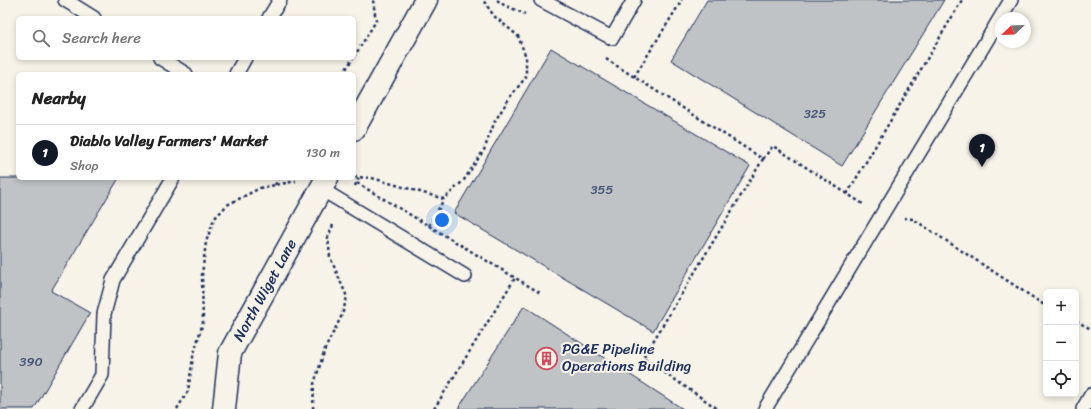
<!DOCTYPE html>
<html lang="en">
<head>
<meta charset="utf-8">
<style>
  :root { --surface:#fff; --page:#f2f2f2; --text:#222; --muted:#767676; --line:#e0e0e0; --accent:#111827 }
  body { margin:0; font-family:Sriracha,sans-serif; background:var(--page); color:var(--text) }
  .controls { position:absolute; right:12px; bottom:12px; display:grid; overflow:hidden; border-radius:6px; box-shadow:0 2px 6px #0003 }
  .controls button { width:36px; height:36px; display:grid; place-items:center; padding:0; border:0; border-bottom:1px solid var(--line); background:var(--surface); color:var(--text); font:20px sans-serif }
  .compass { position:absolute; left:995px; top:12px; width:36px; height:36px; border-radius:50%; background:var(--surface); box-shadow:0 2px 6px #0003; rotate:247deg }
  .you { position:absolute; left:442px; top:220px; width:14px; height:14px; margin:-10px; border:3px solid #fff; border-radius:50%; background:#1a73e8; box-shadow:0 0 0 6px #1a73e833 }
  .badge { display:grid; place-items:center; width:26px; height:26px; border-radius:50%; background:var(--accent); color:#fff; font-size:13px; font-weight:700 }
  .pin { position:absolute; translate:-50% -33px; filter:drop-shadow(0 1px 2px #0008) }
  .pin::after { content:''; position:absolute; top:21px; width:14px; height:12px; background:inherit; clip-path:polygon(0 0,100% 0,50% 100%) }
  .list { margin:0; padding:0; list-style:none }
  h2 { display:flex; justify-content:space-between; align-items:center; height:52px; margin:0; padding:0 16px; font-size:17px }
  h2 small { font-size:13px; font-weight:400; color:var(--muted) }
  .list li { display:grid; grid-template-columns:26px 1fr auto; gap:12px; align-items:center; box-sizing:border-box; height:56px; padding:0 16px; border-top:1px solid var(--line) }
  .list b { display:block; font-size:15px; white-space:nowrap }
  .list p { margin:0; font-size:13px; white-space:nowrap; color:var(--muted) }
  .list em { font-size:13px; font-style:normal; color:var(--muted) }
  .icon { flex:none; width:22px; height:22px; fill:none; stroke:currentColor; stroke-width:2; stroke-linecap:round; stroke-linejoin:round }
  .map { position:relative; flex:none; width:1091px; height:409px; overflow:hidden }
  .search { position:absolute; background:var(--surface); box-shadow:0 2px 6px #0003; left:16px; top:16px; width:340px; height:44px; display:flex; align-items:center; gap:10px; box-sizing:border-box; padding:0 14px; border-radius:6px; color:var(--muted); font-size:15px }
  .panel { position:absolute; background:var(--surface); box-shadow:0 2px 6px #0003; left:16px; top:72px; width:340px; height:108px; border-radius:6px }
  .map>svg:first-child { display:block }
</style>
</head>
<body>
<div class="map">
<svg width="1091" height="409" viewBox="0 0 1091 409">
  <rect width="100%" height="100%" fill="#f7f3e8"/>
  <filter id="ink" filterUnits="userSpaceOnUse"><feTurbulence type="fractalNoise" baseFrequency=".025" numOctaves="2"/><feDisplacementMap in="SourceGraphic" scale="8" xChannelSelector="R" yChannelSelector="G"/><feConvolveMatrix kernelMatrix="1 2 1 2 8 2 1 2 1" color-interpolation-filters="sRGB"/></filter>
  <g filter="url(#ink)">
    <path fill="#c0c3c5" stroke="#1b2f5e" d="M707 0H944L842 166 671 60Z
      M551 48 750 166 653 331 454 213Z
      M0 178H119L51 291 90 313 34 409H0Z
      M524 306 683 409H458Z"/>
    <g fill="none" stroke-linecap="round" stroke-linejoin="round">
      <defs>
        <path id="lane" d="M65 0 94 18
          M541 0 612 38 634 0
          M269 18 280 0
          M160 58 186 74
          M236 74 245 58
          M321 189 465 276
          M82 409 102 375 104 314 113 280 173 178
          M765 409 1011 0
          M1083 409 1091 395"/>
        <g id="street">
          <path d="M354 129 426 0"/>
          <path id="s1" d="M224 409 230 353 327 178"/>
        </g>
      </defs>
      <use href="#lane" stroke="#1b2f5e" stroke-width="16"/>
      <use href="#street" stroke="#1b2f5e" stroke-width="25"/>
      <path stroke="#1b2f5e" stroke-width="2.5" stroke-dasharray="3 3" stroke-linecap="butt" d="M497 0 504 5 525 14
        M354 57 376 21 373 0
        M606 59 763 159 643 358 718 409
        M343 74 353 58
        M634 77 682 0
        M763 159 773 146 863 204
        M354 177 372 178 444 199 464 180 484 150 495 121 510 97 526 77V57L518 36 494 16 483 0
        M357 183 429 226 444 199
        M275 185 279 178
        M355 186 359 177
        M847 194 962 0
        M904 218 913 219 1046 306
        M429 226 542 294
        M1076 321 1091 329
        M177 409 188 391 193 357 203 322 202 275 206 242 214 219 227 205 260 188 296 181
        M313 409 314 384 325 349 342 315 347 297 330 257 328 237 333 225
        M434 409 515 278"/>
      <use href="#lane" stroke="#f7f3e8" stroke-width="13"/>
      <use href="#street" stroke="#f7f3e8" stroke-width="22"/>
    </g>
  </g>
  <defs>
    <symbol id="building-ring" viewBox="-11 -11 22 22"><circle r="9.5" fill="#f7f3e8" stroke="#d1495b" stroke-width="1.5"/><path d="M-4-6H4V6H1V3H-1V6H-4ZM-2.5-4.3h1.7v1.8h-1.7ZM.8-4.3h1.7v1.8H.8ZM-2.5-1h1.7V.8h-1.7ZM.8-1h1.7V.8H.8Z" fill="#d1495b"/></symbol>
  </defs>
  <g fill-rule="evenodd">
    <use href="#building-ring" x="534" y="346" width="25" height="25"/>
  </g>
  <g text-anchor="middle" stroke-width="4" stroke-linejoin="round" paint-order="stroke">
    <g font-size="13" fill="#445478">
      <text x="815" y="118">325</text>
      <text x="602" y="194">355</text>
      <text x="31" y="366">390</text>
    </g>
    <g font-size="15" fill="#1b2f5e" stroke="#f7f3e8">
      <text dy="5" stroke="none"><textPath href="#s1" startOffset="128">North Wiget Lane</textPath></text>
    </g>
    <g font-size="15" fill="#1b2f5e" stroke="#f7f3e8" text-anchor="start">
      <text x="562" y="354">PG&amp;E Pipeline<tspan x="562" dy="17">Operations Building</tspan></text>
    </g>
  </g>
</svg>
<div class="controls">
<button>+</button>
<button>−</button>
<button><svg class="icon" aria-label="locate" viewBox="0 0 24 24"><circle cx="12" cy="12" r="6"/><path d="M12 2v4M12 18v4M2 12h4M18 12h4"/></svg></button>
</div>
<svg class="compass" viewBox="-18 -18 36 36"><path d="M0-13l5 13h-10z" fill="#e53935"/><path d="M0 13l5-13h-10z" fill="#767676"/></svg>
<div class="you"></div>
<div class="pin badge" style="left:982px;top:167px">1</div>
<div class="search"><svg class="icon" aria-label="search" viewBox="0 0 24 24"><circle cx="10" cy="10" r="6"/><path d="M15 15l6 6"/></svg>Search here</div>
<section class="panel">
<h2>Nearby<small></small></h2>
<ul class="list">
<li><span class="badge">1</span><div><b>Diablo Valley Farmers' Market</b><p>Shop</p></div><em>130 m</em></li>
</ul>
</section>
</div>
</body>
</html>
